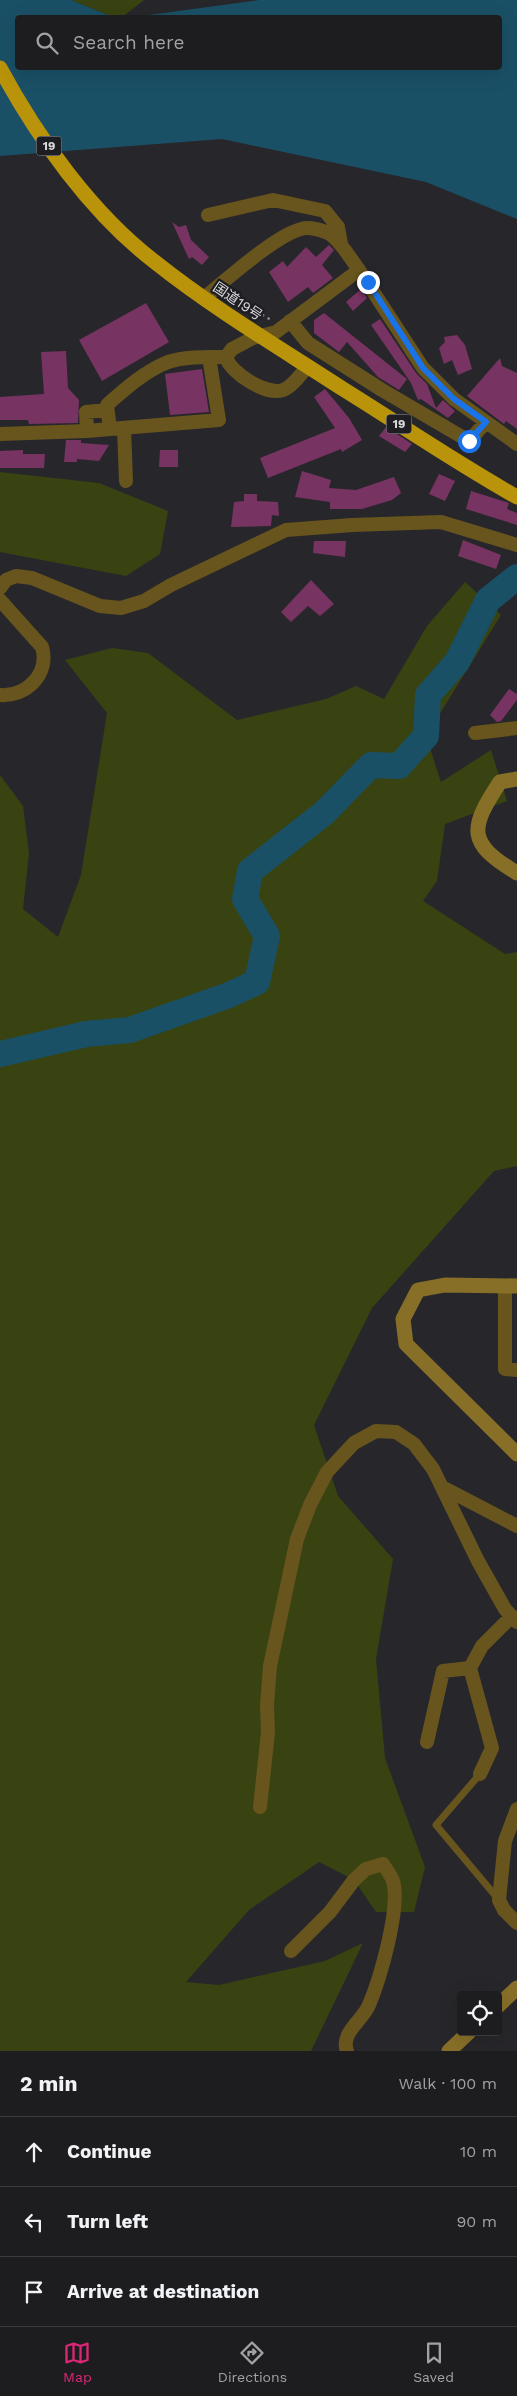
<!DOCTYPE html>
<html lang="en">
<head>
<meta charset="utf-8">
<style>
  :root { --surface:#1d1d20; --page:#252629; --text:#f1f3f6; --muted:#a0a2a5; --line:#3b3b3e; --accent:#db2777 }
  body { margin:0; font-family:"Work Sans","Noto Sans JP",sans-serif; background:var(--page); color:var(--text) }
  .controls { position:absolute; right:15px; bottom:15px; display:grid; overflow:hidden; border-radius:5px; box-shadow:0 5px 20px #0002 }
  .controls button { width:45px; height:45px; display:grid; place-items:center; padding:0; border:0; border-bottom:1px solid var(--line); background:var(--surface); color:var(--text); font:25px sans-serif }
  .stop { position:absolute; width:15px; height:15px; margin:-11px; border:4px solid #1a73e8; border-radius:50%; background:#fff }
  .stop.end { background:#1a73e8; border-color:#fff; box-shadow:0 1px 5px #0008 }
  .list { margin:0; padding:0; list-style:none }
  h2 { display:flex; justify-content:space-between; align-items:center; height:65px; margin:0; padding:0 20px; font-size:21px }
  h2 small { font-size:16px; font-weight:400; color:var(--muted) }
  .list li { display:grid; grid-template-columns:32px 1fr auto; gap:15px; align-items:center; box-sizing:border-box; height:70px; padding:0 20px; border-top:1px solid var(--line) }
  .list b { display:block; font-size:19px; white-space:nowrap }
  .list em { font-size:16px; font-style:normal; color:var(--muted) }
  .icon { flex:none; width:28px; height:28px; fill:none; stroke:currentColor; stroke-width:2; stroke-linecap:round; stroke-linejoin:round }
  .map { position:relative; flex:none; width:517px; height:2051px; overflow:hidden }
  .search { position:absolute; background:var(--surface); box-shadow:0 5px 20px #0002; left:15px; right:15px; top:15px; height:55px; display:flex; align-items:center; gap:12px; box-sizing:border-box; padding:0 18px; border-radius:5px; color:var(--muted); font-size:19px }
  .sheet { height:275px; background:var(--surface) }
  nav { display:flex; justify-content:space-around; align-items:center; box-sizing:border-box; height:70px; border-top:1px solid var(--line); background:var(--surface); font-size:14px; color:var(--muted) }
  nav a { display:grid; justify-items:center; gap:2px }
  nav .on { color:var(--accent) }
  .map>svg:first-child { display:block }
</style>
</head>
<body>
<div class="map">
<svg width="517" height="2051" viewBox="0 0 517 2051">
  <rect width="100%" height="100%" fill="#27272b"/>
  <path fill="#384311" d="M71 0H144L121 18 113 17Z
    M0 472 99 483 168 511 160 554 126 576 0 552Z
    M465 582 501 615 426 736 441 782 491 750 507 801 445 824 437 881 423 901 505 954 517 952V1166L494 1171 372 1308 314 1425 338 1496 393 1559 376 1659 385 1758 425 1867 414 1912H376L354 1880 319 1862 249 1910 186 1982 219 1985 325 1961 363 1943 311 2051H0V775L23 806 29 853 23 909 58 937 81 875 107 713 65 660 112 648 148 653 237 720 326 699 356 686 384 699 427 626Z"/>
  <path fill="#1a5066" d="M0 0H71L113 17 18 18V68H500V18L134 17 260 0H517V219L426 182 222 139 0 156Z"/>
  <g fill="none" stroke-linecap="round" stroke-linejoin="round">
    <path stroke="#1a5066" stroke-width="26" d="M0 1054 86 1034 130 1030 229 995 257 982 267 936 245 899 250 871 324 813 371 765 399 766 426 736 428 695 457 662 488 600 517 577"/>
  </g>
  <path fill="#773361" d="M172 222 179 227 186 225 191 240 209 257 202 265 192 257 189 259Z
    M329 245 334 250 322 265 333 278 313 293 308 287 288 302 269 272 283 261 287 267 306 247 316 257Z
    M361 289 367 298 353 311 346 302Z
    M146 303 169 342 102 381 79 340Z
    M324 313 407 379 399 390 378 377 347 342 339 352 314 333V320Z
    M380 319 416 373 427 384 436 408 443 400 455 411 448 418 421 399 418 400 411 383 371 325Z
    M457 335 465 345 472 369 458 375 452 360 444 364 439 348 445 342 444 337Z
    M66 351 68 388 79 400 78 423 29 424 28 420H0V397L44 394 41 352Z
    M500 358 502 366 517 373V429L506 421 504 424 467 396Z
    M202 369 209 412 170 415 165 374Z
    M325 389 349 418 362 440 342 452 341 449 268 478 260 458 335 428 314 397Z
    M386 427 403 438 412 444 405 452 379 436Z
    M66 440H81V443L109 445 99 461 77 459V462H64Z
    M23 450V454H45L44 468H0V451Z
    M160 450H178V467H159Z
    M302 471 331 480 329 488 356 490 394 477 401 493 392 500 362 509H330V502L295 497Z
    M439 474 455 481 445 501 429 494Z
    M471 491 509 503 507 509 517 513V525L466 509Z
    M244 494H257V501L278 502 279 516 272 515 271 526 231 527 234 502 244 501Z
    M463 540 501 555 496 569 458 556Z
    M314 541H346L345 557 313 553Z
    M311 580 334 604 320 616 308 606 291 622 281 612Z
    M509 689 517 694V700L501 721 497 722 490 715Z"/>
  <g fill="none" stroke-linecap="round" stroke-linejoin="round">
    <path stroke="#87878a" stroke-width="2.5" stroke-dasharray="2.5 4" stroke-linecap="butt" d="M234 298 271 320"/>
    <path stroke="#68551d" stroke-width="7" d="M480 1774 436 1825 499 1900"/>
    <path stroke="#68551d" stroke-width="14" d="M208 215 273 200 325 211 338 227 341 244
      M359 270 423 368 454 399 517 444
      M204 298C224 282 284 227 308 228 314 228 325 231 330 234 342 243 350 258 359 270L276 332 253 338 232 349 226 357C230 373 267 396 283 390 292 387 301 374 308 366
      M290 321 308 343 382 390 469 441 486 422
      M209 357 219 420 110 429 107 405C125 389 145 371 168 362 186 356 208 357 226 357
      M107 410 86 412 87 431 110 429
      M124 428 126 481
      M0 434 87 431
      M0 588 6 580 16 576 32 578 100 606 121 608 144 601 171 585 286 530 352 525 441 522 517 545
      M0 600 42 647C50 674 26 697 0 695
      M475 733 517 728
      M505 1286V1369L517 1370
      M442 1487 517 1526
      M427 1742 443 1671 470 1668
      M480 1774 492 1748 470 1668 482 1646 512 1616
      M260 1807 268 1732 267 1705 270 1666 297 1539 310 1505 327 1472 354 1443 376 1431 396 1432 414 1444 433 1469 478 1561 505 1609 517 1622
      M517 1809 505 1841 499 1900 504 1910 517 1923
      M291 1951 330 1912 354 1880 366 1869 383 1864C386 1869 391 1875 393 1881 401 1907 380 1979 369 2005 363 2020 340 2033 347 2051"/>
    <path stroke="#876f28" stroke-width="15" d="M517 779 500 782C469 829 467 843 517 873
      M517 1286 445 1285 418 1290 403 1319 406 1344 517 1454
      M498 2006 517 1988
      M449 2051 469 2032"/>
    <path stroke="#b99309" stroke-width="15" d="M0 68C37 137 92 214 155 262 214 309 280 348 343 389 401 425 458 464 517 497"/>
  </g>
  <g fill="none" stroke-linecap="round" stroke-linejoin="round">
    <path stroke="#1a73e8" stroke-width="6" d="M368 282 423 368 454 399 486 422 469 441"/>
  </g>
  <g text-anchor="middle" stroke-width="4.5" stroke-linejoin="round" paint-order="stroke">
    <g fill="#1e1d22" stroke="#a2a1a5" stroke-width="1">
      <rect x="36.5" y="136.5" width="25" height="19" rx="4"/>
      <rect x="386.5" y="414.5" width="25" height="19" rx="4"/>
    </g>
    <g font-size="12" font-weight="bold" fill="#dadadd">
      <text x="49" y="150">19</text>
      <text x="399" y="428">19</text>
    </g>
    <g font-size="14" fill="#dadadd" stroke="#1e1d22">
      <text transform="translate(238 301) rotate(34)" y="5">国道19号</text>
    </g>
  </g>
</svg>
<div class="controls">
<button><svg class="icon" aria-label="locate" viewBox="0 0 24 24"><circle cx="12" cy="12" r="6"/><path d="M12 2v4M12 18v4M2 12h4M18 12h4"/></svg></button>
</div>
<div class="stop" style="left:469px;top:441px"></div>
<div class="stop end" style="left:368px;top:282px"></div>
<div class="search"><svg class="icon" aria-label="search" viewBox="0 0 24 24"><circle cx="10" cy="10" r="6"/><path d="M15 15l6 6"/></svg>Search here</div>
</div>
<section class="sheet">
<h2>2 min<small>Walk · 100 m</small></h2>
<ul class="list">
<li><svg class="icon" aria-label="ahead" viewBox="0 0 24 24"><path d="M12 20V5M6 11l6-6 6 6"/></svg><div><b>Continue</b></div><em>10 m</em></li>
<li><svg class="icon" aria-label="left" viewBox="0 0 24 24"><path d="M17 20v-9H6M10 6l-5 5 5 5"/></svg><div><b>Turn left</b></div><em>90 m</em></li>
<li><svg class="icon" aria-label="arrive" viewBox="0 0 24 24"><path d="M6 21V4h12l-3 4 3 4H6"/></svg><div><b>Arrive at destination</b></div></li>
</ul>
</section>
<nav>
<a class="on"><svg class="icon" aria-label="map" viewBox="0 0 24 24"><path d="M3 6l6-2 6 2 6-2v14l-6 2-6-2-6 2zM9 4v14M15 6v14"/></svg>Map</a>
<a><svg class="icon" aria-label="directions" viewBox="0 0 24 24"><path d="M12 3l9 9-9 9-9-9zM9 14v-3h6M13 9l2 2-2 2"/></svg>Directions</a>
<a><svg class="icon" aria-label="saved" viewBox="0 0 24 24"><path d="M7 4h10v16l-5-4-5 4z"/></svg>Saved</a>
</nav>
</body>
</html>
